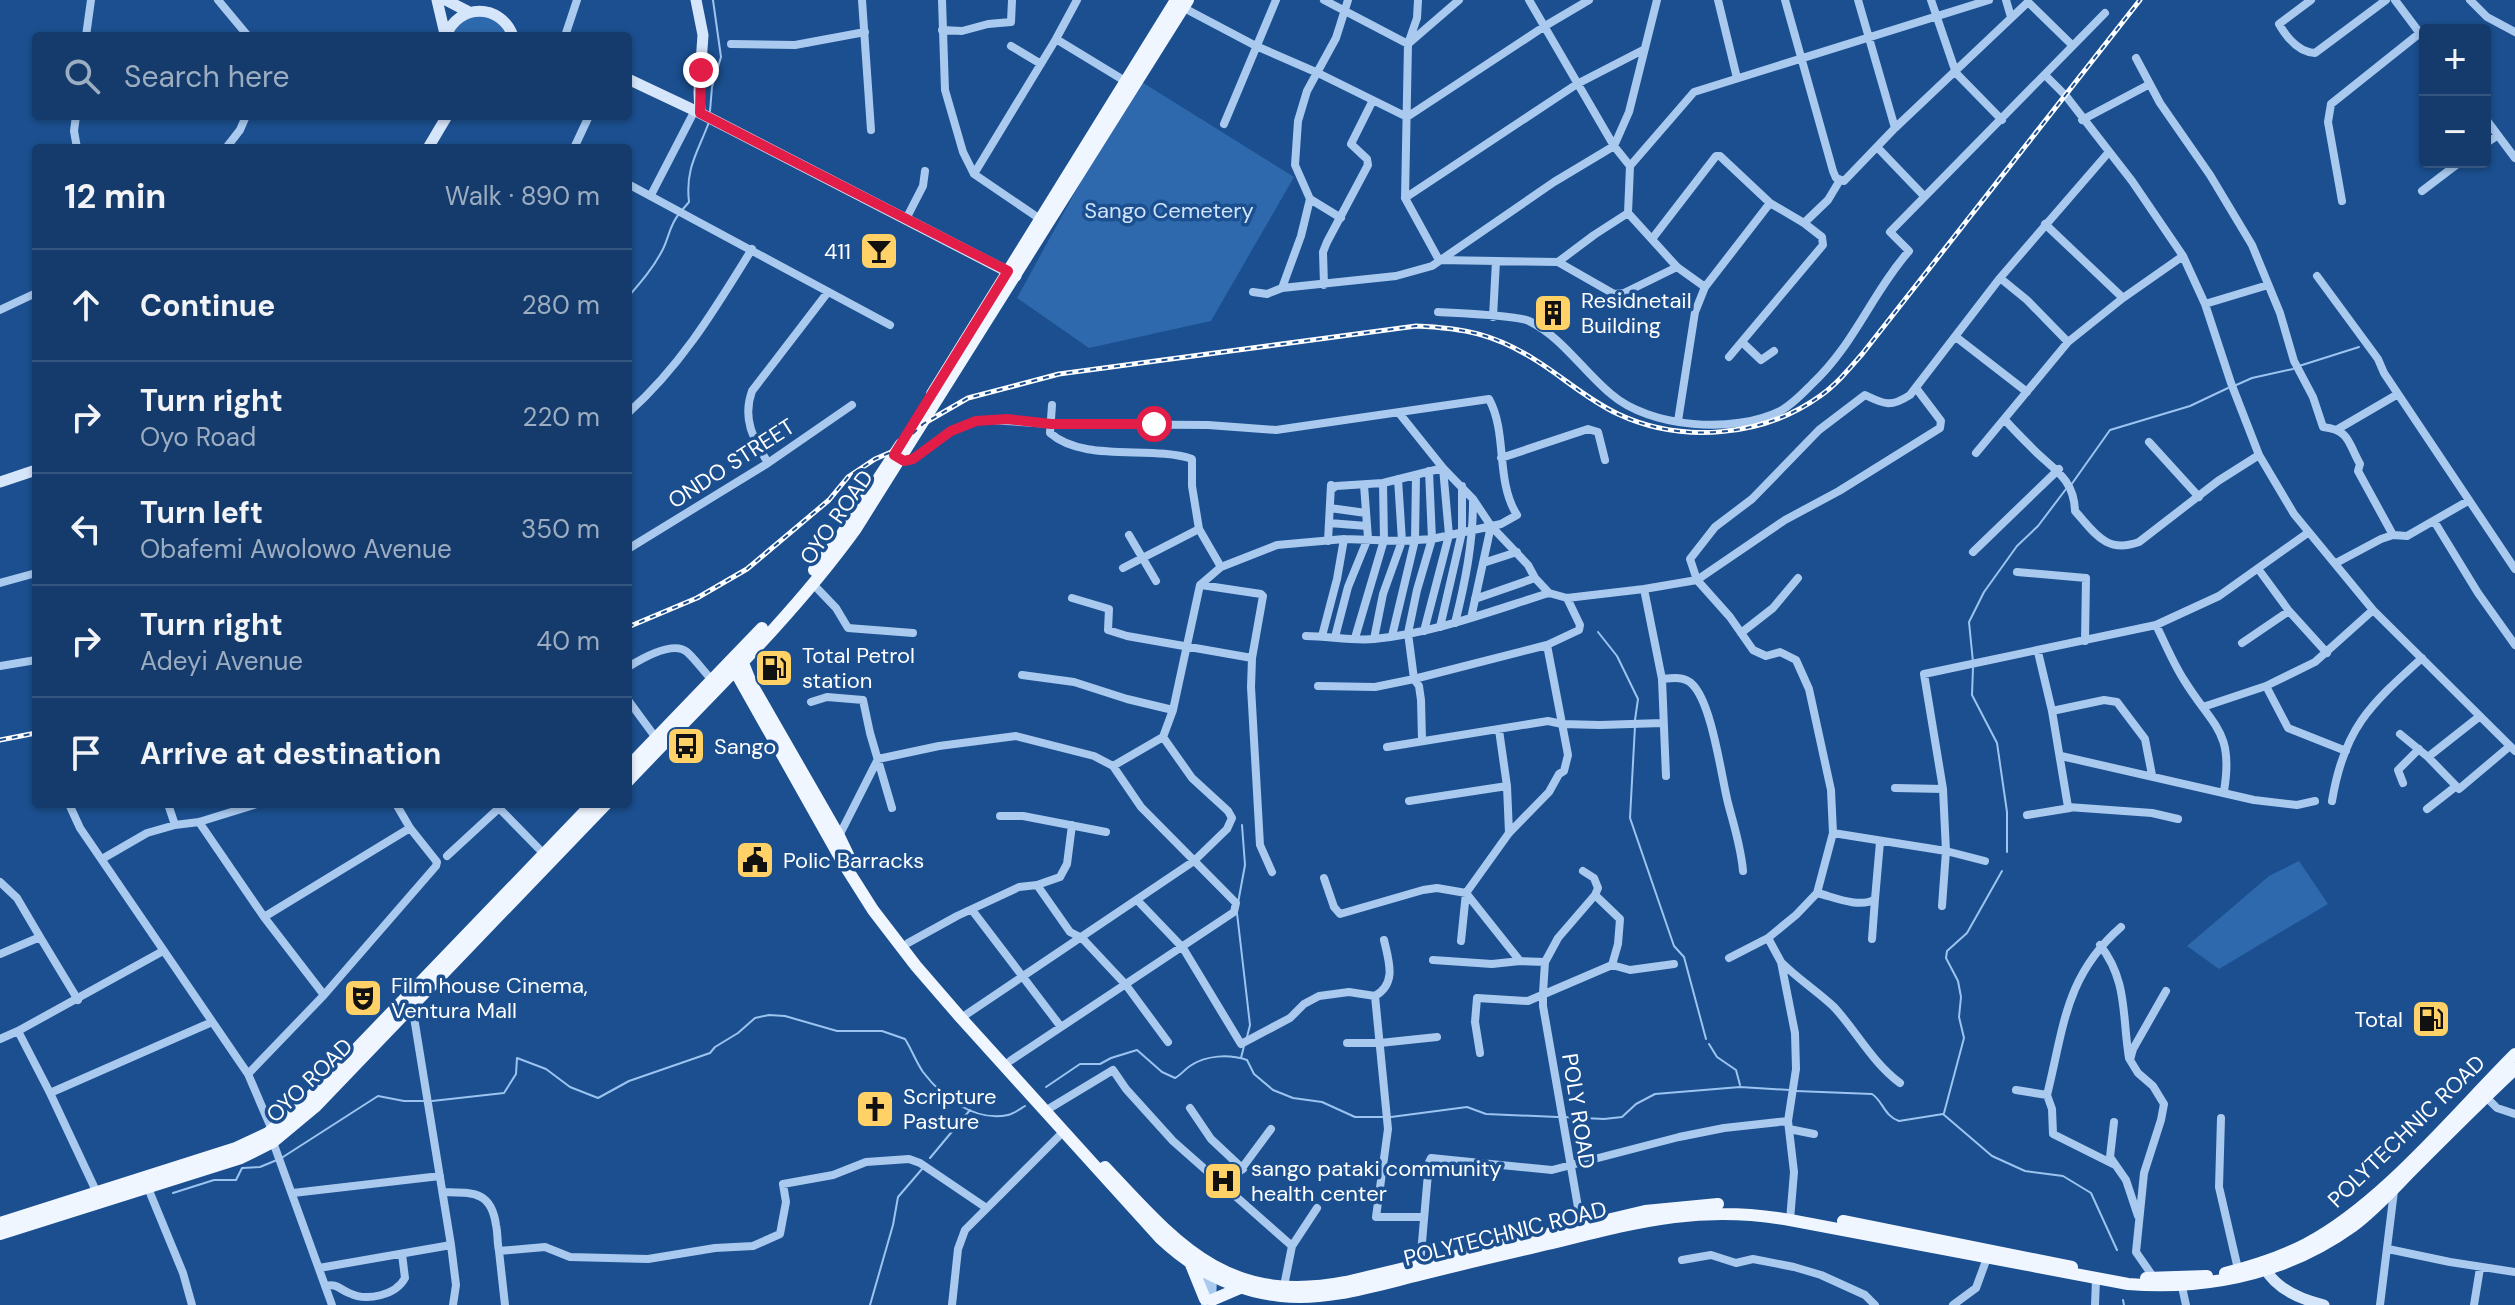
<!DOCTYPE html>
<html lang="en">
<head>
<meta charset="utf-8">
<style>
  :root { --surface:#143b6b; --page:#1d4271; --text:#f1f3f6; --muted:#9dadc1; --line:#33557e }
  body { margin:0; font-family:"DM Sans",sans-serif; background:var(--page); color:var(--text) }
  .controls { position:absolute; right:24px; top:24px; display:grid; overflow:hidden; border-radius:8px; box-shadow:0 2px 6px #0004 }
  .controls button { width:72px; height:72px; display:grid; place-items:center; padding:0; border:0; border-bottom:2px solid var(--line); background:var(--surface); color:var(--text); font:40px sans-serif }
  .stop { position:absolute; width:24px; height:24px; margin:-18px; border:6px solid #e11d48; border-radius:50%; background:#fff }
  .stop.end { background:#e11d48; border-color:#fff; box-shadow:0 2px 8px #0008 }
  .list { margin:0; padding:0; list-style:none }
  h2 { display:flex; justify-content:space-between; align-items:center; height:104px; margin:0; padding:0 32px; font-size:34px }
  h2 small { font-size:26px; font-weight:400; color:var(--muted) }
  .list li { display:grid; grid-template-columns:52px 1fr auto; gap:24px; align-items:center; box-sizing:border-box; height:112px; padding:0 32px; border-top:2px solid var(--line) }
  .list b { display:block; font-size:30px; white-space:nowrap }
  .list p { margin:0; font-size:26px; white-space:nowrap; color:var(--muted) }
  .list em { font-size:26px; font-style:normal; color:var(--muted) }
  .icon { flex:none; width:44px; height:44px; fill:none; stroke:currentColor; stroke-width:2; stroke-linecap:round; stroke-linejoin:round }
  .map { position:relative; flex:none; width:2515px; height:1305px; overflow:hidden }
  .search { position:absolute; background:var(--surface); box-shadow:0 2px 6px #0004; left:32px; top:32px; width:600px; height:88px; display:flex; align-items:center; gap:20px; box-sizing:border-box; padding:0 28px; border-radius:8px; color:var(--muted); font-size:30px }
  .panel { position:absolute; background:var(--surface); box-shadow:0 2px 6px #0004; left:32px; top:144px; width:600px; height:664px; border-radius:8px }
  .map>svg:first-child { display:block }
</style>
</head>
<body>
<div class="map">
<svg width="2515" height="1305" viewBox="0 0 2515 1305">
  <rect width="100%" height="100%" fill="#1b4f8f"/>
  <path fill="#2e69ad" d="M481 14 499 22 508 36H451L462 20Z
    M1137 79 1294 177 1211 321 1089 348 1017 298Z
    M2299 861 2328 904 2219 969 2187 946 2269 876Z"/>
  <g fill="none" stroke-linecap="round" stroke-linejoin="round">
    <path stroke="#9cc4f0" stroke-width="2" d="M710 111 712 87 721 57 713 0
      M683 209 689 202C685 168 698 152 709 122
      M628 297C641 282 654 267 663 249 669 237 670 224 679 214
      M2299 366 2359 347
      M2234 386 2252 378 2293 369
      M2071 485 2110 430 2190 406 2228 388
      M1598 632 1617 656 1638 699 1635 720
      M1973 662 1969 622 1984 592 2017 546 2038 526 2066 489
      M1973 668 1972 695 1997 743 2007 812V852
      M1635 726 1630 818 1674 946 1684 957 1706 1039
      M1238 903 1245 865 1242 825
      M1237 913 1250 1025 1247 1037
      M1709 1044 1717 1057 1736 1070 1740 1085
      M1241 1058 1244 1046
      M1046 1087 1080 1064H1100L1111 1058 1137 1050 1162 1072 1175 1078C1181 1075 1184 1070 1190 1066 1206 1055 1229 1054 1247 1060L1254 1074 1273 1090 1293 1098 1322 1102 1355 1117H1384
      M1796 1091 1872 1094C1883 1101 1884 1116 1899 1121L1943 1114 1992 1156 2025 1171 2063 1176 2091 1193 2117 1250
      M432 1101 504 1093 516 1074 517 1058 546 1069 570 1087 598 1098 629 1081 710 1053 715 1047 738 1033 755 1018 769 1015 785 1016 837 1031H882L905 1039C912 1050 916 1062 923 1072 942 1097 974 1122 1008 1115 1013 1114 1020 1109 1025 1106
      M1944 1113 1964 1038 1959 1017 1961 997 1958 981 1946 958 1947 951 1967 933 2002 871
      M1391 1117 1467 1107 1486 1114 1558 1117
      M1564 1117 1604 1119 1622 1117 1636 1104 1655 1094 1740 1087 1790 1090
      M283 1157 378 1096 404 1101H426
      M930 1158 970 1110
      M173 1193 214 1180H236L242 1168 260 1167 277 1160
      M2123 1300 2124 1305
      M870 1305 893 1225 898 1197 922 1169"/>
    <path stroke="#a9c9ee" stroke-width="8" d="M218 0 248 36
      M862 0 871 130
      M942 0 945 90 963 152 974 174 1043 221
      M1324 0 1408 44 1459 0
      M1418 0 1417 18 1408 44 1405 198 1439 260 1558 262 1614 294 1624 293 1677 267
      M1529 0 1614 146 1630 166 1628 213 1677 267 1705 287
      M1718 0 1737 78
      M1785 0 1833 171 1836 178 1844 181 1895 128 2028 2 2072 45
      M1858 0 1895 128
      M1931 0 1956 73 2002 120
      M2006 0 2011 17
      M2311 0 2279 24C2287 38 2298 52 2315 53L2386 0
      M2395 0 2425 40
      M2470 0 2487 17 2515 32
      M1184 8 1256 46 1318 73 1407 117 1545 26 1589 0
      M942 30 962 31 988 24 1011 22 1012 0
      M86 36 91 0
      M565 36 577 0
      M1056 39 1125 81
      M731 44 795 45 865 32
      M1011 46 1041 64
      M2136 58 2160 103 2210 175 2252 245 2280 313 2294 361 2313 397 2323 427C2350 430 2348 443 2360 464L2358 471 2393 535
      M2046 76 2066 96 2132 181 2183 256 2205 304 2231 383 2259 455 2294 514 2373 610 2515 751
      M76 116 74 131 77 148
      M2485 118 2515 158
      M2082 120 2150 84
      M1224 124 1276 0
      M2485 144 2498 135
      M226 148 240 130 246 116
      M574 148 589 116
      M1878 148 1924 196
      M1630 166 1694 92 1989 0
      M974 174 1056 39 1077 0
      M628 184 890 325
      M2422 191 2460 162
      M651 195 695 110
      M1405 198 1577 84 1643 50
      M1310 199 1341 218
      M2342 201 2328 122 2331 104 2420 33
      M906 219 923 186 925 171
      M1804 223 1828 200 1840 180
      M2045 224 2123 298
      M1652 239 1716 156H1720L1770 203 1804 223 1822 237 1823 245 1729 357
      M1558 262 1594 235 1628 213
      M2317 276 2378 359 2384 373 2515 569
      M2000 278 2027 300 2068 342
      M1324 285 1323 252 1327 242 1368 165 1367 159 1351 144 1372 102
      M1282 288 1301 236 1310 199 1295 165 1298 121 1307 91 1336 38 1348 0
      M1253 292 1267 294 1282 288 1396 276 1432 266 1554 182 1614 146 1629 112 1657 0
      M2205 304 2268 285
      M0 310 36 293
      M1438 312C1457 313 1516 315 1529 321 1562 337 1583 371 1611 394 1650 428 1734 434 1780 411 1792 405 1803 393 1812 384 1854 345 1872 293 1909 251L1890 232 2105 13
      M1493 317 1496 261
      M1956 337 2027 392
      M1743 343 1761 360 1774 351
      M1052 405 1050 433C1084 463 1151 445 1192 459V486L1199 529 1221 567
      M628 413C681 366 715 309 752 249
      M1399 413 1443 468 1473 499 1491 526 1528 565 1535 578 1549 593 1567 598 1644 589 1697 580 1785 520 1839 491 1940 428 1941 421 1916 388
      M2005 420C2014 430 2023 439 2032 448 2052 469 2074 477 2075 511 2095 533 2106 554 2139 542L2218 481 2259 455
      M1678 421 1695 312 1705 287 1770 203
      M2338 429 2398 394
      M2149 442 2199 497
      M1976 453 2068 342 2123 298 2183 256
      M898 458 904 461 913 459 951 431 976 421 990 420 1051 424 1208 425 1276 430 1489 399C1508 434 1495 480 1517 515L1501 524 1432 539 1402 541 1344 539 1277 545 1221 567 1200 585 1173 710 1163 737 1113 766
      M1501 458 1588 429 1598 432 1605 460
      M768 463C753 438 742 419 752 391L828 292
      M1331 490 1336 486 1383 483 1443 468 1449 535 1424 631
      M1330 508 1366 513
      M2434 521 2478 593 2515 645
      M1329 523 1367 526
      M1129 535 1156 581
      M1328 541 1331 485
      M628 549 768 463 852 405
      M1973 552 2059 469
      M1483 563 1517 552
      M2336 563 2381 539 2393 535 2407 536 2468 501
      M1123 568 1199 529
      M2259 570 2289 611 2327 653
      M2017 572 2086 578 2085 641
      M0 583 36 573
      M813 584 836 608 848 628 913 633
      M1201 585 1261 594 1263 596 1252 658 1251 687 1260 845 1272 872
      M1644 589 1662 679 1666 776
      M1072 598 1109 609 1108 630 1127 636 1252 658
      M1475 599 1535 578
      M1471 618 1491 526
      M1455 623C1465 583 1473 544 1473 502
      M2156 625C2165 643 2173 663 2184 680 2213 727 2234 731 2224 791
      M1440 627 1462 532V486
      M1741 633 1773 608 1798 578
      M1306 636C1328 636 1352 641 1374 639 1435 633 1491 611 1549 593
      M1322 636 1337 579 1344 539
      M1392 636 1415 540 1416 476
      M1335 637 1348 587 1368 538 1364 485
      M1355 638 1384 540 1383 483
      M1374 639 1383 594 1402 541 1398 479
      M2242 643 2289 611
      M2038 652 2052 711 2068 807 2152 813 2178 819
      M0 666 36 660
      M628 667C641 659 673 640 687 652 696 660 704 672 713 681
      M1022 675 1074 682 1127 699 1173 710
      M1662 679C1672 678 1684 676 1692 684 1712 703 1721 775 1728 803 1734 826 1741 847 1743 871
      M1318 686 1375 687 1414 679 1547 645 1579 630 1580 625 1567 598
      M2266 686 2288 728 2346 751
      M628 700 656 738
      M811 702 827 697 863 700 870 733 892 808
      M2203 707 2266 686 2315 662 2373 610
      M2052 711 2104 700 2117 702 2145 739 2152 775
      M1499 730 1507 786 1509 833
      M2400 734 2428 757 2459 789 2510 746
      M1422 740 1421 700 1419 686 1414 679 1408 633 1417 590 1432 539 1429 471
      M1387 747 1548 721 1562 724 1600 725 1662 723
      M2061 756 2254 800 2297 805 2315 801
      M2428 757 2480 716
      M2403 783 2398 770 2419 749
      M1895 788 1943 789
      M1409 801 1507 786
      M2332 801C2344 728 2370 705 2422 658
      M69 804 80 828 248 1074
      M168 804 175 825
      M396 804 410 828
      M495 804 544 854
      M2427 809 2455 787
      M2027 815 2070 808
      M1000 816H1023L1106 832
      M199 822 264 917
      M1833 833 1946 851 1985 861
      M839 836 878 759 939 746 1016 736 1094 756 1113 766 1141 807 1236 903 1234 912 1010 1061
      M447 856 498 809
      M102 859 147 833 175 825 199 822 257 804
      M1324 878 1334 907 1340 914 1423 890 1437 888 1466 893 1520 961
      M0 882 17 898 40 937
      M1037 885 1070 932 1082 938 1126 985 1168 1042
      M1817 893C1834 897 1860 909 1875 899L1880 842
      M1595 895 1620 919 1618 944 1612 965
      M1138 901 1183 948 1241 1044 1290 1018 1304 1004 1319 996 1349 992 1375 996
      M1942 906 1946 851 1943 789 1924 674 2156 625 2219 596 2309 532
      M972 910 1061 1027
      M1768 938 1781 962 1795 1033 1796 1069 1788 1121 1794 1172 1790 1220
      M1872 939 1875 899
      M1461 941 1466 893 1509 833 1549 792 1559 774 1564 771 1568 755 1547 645
      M908 943 957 916 1019 887 1037 885 1060 877 1067 864 1072 825
      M2100 945C2128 981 2122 1016 2129 1058
      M0 954 40 937 78 1000
      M1729 958 1768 938 1796 915 1817 893 1833 833 1831 790 1809 689 1796 660 1780 652 1766 656 1753 650 1730 617 1697 580 1690 559 1715 527 1752 499 1819 430 1865 395C1884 404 1890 408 1910 395L2000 278 2108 153
      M1433 960 1492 964 1520 961 1545 962
      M1781 962C1798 979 1817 991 1834 1007 1857 1032 1872 1062 1900 1083
      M1375 996 1388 1129 1376 1217H1424
      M1375 996C1397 983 1389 962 1384 940
      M412 1005 451 1245 456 1285 453 1305
      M961 1018 1194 861 1227 829 1232 818 1228 811 1192 778 1163 737
      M0 1039 18 1031
      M1347 1043H1380L1437 1037
      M1480 1053 1475 1022 1477 998 1528 1001 1612 965 1630 970 1674 964
      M2016 1090 2047 1095
      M50 1093 18 1031 163 951
      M2486 1097 2497 1108 2515 1114
      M1050 1108 1113 1070 1126 1089 1173 1141 1292 1246
      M1190 1108 1211 1139 1243 1169
      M2221 1118 2219 1187 2238 1269
      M2114 1122 2110 1157 2126 1180 2138 1216
      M1789 1129 1814 1134
      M272 1130 248 1074 324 995 264 917 410 828 437 862 436 866 324 995
      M273 1142 332 1305
      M2115 1165 2053 1134 2052 1109 2047 1095C2064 1027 2065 976 2121 927
      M148 1188 183 1273 192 1305
      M1214 1191 1228 1187 1271 1129
      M443 1192C472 1193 491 1190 496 1225 498 1234 497 1242 499 1251L545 1247 570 1257 648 1259 715 1248 753 1246 780 1234 786 1202 783 1184 833 1175 866 1162 909 1159 920 1163 985 1207
      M97 1193 50 1093 212 1022
      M293 1193 440 1176
      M1582 1230 1543 1006V993L1545 962 1558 938 1595 895 1598 888 1594 878 1583 871
      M2388 1249 2450 1262 2515 1272
      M499 1251 505 1305
      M1682 1260 1711 1255 1736 1263 1753 1259 1794 1267 1821 1275 1865 1295 1875 1305
      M1420 1265 1429 1162 1431 1158 1552 1170 1679 1137 1724 1128 1788 1121
      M319 1268 451 1245
      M2154 1278 2136 1252 2144 1173 2161 1120 2164 1104 2153 1086 2138 1073 2130 1060 2133 1049 2166 991
      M325 1286C337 1283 339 1289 349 1293 367 1302 396 1295 405 1278L402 1254
      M2182 1287 2186 1305
      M1283 1291 1292 1246 1317 1208
      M1212 1304 1213 1276
      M952 1305 958 1249 965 1230 1063 1132
      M1205 1305 1207 1273
      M1953 1305 1976 1288 1987 1258
      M2095 1305 2096 1279
      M2380 1305 2394 1191
      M2474 1305 2480 1268"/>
    <path stroke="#d6e6fa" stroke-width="11" d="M437 0 445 34
      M446 0 469 12
      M696 0 703 35 699 92 700 113
      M446 36C458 3 501 3 513 36
      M628 79 700 113 1016 276
      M428 148 447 116
      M0 482 36 470
      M2262 1262C2272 1288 2299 1299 2324 1305"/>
    <path stroke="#f0f6ff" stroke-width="12" d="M932 394 1176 0
      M814 570 838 540 901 444
      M739 653 751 683 839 836 851 861
      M730 662 842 861 873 910 916 966 961 1018 1161 1239C1194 1270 1235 1291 1281 1296 1327 1301 1374 1286 1419 1275 1466 1263 1514 1252 1561 1241 1644 1220 1704 1205 1790 1220L2128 1284C2209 1290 2286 1274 2353 1226 2376 1209 2395 1187 2415 1167 2448 1134 2481 1101 2515 1069
      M628 767 762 628
      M628 781C706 699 789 621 855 530L1188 0
      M1105 1167C1179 1246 1227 1305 1346 1282L1645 1211 1718 1204
      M1843 1221 2072 1267
      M0 1223 236 1148 268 1133 311 1096 592 804
      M0 1234 241 1158 273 1142 315 1107 606 804
      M1190 1262 1205 1299
      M2225 1273C2253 1266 2281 1257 2306 1244 2382 1204 2454 1115 2515 1054
      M2146 1278 2207 1276
      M1212 1300 1240 1288"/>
    <defs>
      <path id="rail" d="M628 627 697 598 747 569 829 500 848 477 875 459 896 450 923 424 968 398 1059 374 1416 326C1464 328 1495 334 1537 361 1564 378 1588 400 1618 414 1682 444 1763 437 1820 396 1837 384 1850 368 1863 353L2140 0
        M0 740 36 733"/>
    </defs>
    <use href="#rail" stroke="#fff" stroke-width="5"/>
    <use href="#rail" stroke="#1b4f8f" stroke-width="2" stroke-dasharray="6" stroke-linecap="butt"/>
  </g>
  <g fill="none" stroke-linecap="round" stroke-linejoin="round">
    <path stroke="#e11d48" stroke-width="10" d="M701 70 700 113 1008 271 894 455 904 461 913 459 951 431 976 421 1007 419 1051 424H1154"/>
  </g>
  <defs>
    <symbol id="bar-square" viewBox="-11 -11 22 22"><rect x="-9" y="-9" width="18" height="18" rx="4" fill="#ffd166" stroke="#1b4f8f"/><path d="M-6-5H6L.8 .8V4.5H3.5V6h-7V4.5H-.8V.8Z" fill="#111"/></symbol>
    <symbol id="building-square" viewBox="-11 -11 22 22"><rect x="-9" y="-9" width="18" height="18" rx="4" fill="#ffd166" stroke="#1b4f8f"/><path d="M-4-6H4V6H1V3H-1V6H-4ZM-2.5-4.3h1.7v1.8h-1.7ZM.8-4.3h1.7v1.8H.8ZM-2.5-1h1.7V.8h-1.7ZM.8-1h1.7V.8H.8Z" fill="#111"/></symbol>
    <symbol id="fuel-square" viewBox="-11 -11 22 22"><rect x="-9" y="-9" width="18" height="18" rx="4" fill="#ffd166" stroke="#1b4f8f"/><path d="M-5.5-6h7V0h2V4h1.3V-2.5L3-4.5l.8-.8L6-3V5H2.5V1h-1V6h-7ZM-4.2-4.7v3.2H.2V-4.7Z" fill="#111"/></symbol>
    <symbol id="bus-square" viewBox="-11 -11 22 22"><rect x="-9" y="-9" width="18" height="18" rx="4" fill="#ffd166" stroke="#1b4f8f"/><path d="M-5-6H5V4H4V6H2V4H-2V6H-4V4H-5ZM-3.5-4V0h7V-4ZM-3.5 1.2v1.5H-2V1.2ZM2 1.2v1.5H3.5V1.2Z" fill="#111"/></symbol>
    <symbol id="civic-square" viewBox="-11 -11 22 22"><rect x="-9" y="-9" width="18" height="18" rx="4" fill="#ffd166" stroke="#1b4f8f"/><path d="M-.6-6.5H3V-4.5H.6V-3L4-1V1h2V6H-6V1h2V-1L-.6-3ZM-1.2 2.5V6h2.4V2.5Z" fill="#111"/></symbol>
    <symbol id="theatre-square" viewBox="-11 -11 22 22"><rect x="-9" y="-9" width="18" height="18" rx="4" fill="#ffd166" stroke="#1b4f8f"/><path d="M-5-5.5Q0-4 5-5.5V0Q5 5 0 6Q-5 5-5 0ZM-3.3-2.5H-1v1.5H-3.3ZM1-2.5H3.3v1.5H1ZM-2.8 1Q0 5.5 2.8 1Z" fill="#111"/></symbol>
    <symbol id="church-square" viewBox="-11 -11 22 22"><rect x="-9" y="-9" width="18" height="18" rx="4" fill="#ffd166" stroke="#1b4f8f"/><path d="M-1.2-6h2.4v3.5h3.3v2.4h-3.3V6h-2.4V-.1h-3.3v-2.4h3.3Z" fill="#111"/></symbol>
    <symbol id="hospital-square" viewBox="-11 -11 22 22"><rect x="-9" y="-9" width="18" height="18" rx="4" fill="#ffd166" stroke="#1b4f8f"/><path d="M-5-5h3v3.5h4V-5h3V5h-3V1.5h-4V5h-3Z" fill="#111"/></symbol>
  </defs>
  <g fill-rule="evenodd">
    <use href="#bar-square" x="857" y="229" width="44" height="44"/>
    <use href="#building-square" x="1531" y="291" width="44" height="44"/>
    <use href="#fuel-square" x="752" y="646" width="44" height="44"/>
    <use href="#bus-square" x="664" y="724" width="44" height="44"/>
    <use href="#civic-square" x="733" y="838" width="44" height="44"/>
    <use href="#theatre-square" x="341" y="976" width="44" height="44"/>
    <use href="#fuel-square" x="2409" y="997" width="44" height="44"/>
    <use href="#church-square" x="853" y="1087" width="44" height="44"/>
    <use href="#hospital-square" x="1201" y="1159" width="44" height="44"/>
  </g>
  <g text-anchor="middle" stroke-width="7" stroke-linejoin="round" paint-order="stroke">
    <g font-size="22" fill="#cfe3fa" stroke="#1b4f8f">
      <text x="1169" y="218">Sango Cemetery</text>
    </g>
    <g font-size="22" fill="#fff" stroke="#1b4f8f" text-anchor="start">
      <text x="851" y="259" text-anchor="end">411</text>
      <text x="1581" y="308">Residnetail<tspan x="1581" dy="25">Building</tspan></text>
      <text x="802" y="663">Total Petrol<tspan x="802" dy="25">station</tspan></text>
      <text x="714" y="754">Sango</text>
      <text x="783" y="868">Polic Barracks</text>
      <text x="391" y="993">Film house Cinema,<tspan x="391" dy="25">Ventura Mall</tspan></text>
      <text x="2403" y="1027" text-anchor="end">Total</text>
      <text x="903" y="1104">Scripture<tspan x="903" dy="25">Pasture</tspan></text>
      <text x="1251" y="1176">sango pataki community<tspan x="1251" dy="25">health center</tspan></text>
    </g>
    <g font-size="22" fill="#fff" stroke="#1b4f8f">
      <text transform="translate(731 463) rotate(-33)" y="8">ONDO STREET</text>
      <text transform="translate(836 517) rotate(-55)" y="8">OYO ROAD</text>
      <text transform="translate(309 1080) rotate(-44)" y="8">OYO ROAD</text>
      <text transform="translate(1579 1111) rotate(81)" y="8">POLY ROAD</text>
      <text transform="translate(2406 1131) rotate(-44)" y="8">POLYTECHNIC ROAD</text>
      <text transform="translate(1505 1233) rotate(-14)" y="8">POLYTECHNIC ROAD</text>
    </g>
  </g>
</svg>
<div class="controls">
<button>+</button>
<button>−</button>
</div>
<div class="stop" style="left:1154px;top:424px"></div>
<div class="stop end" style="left:701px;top:70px"></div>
<div class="search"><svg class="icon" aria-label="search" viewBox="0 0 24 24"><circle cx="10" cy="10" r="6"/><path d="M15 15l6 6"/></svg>Search here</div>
<section class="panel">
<h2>12 min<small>Walk · 890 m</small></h2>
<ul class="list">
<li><svg class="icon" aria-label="ahead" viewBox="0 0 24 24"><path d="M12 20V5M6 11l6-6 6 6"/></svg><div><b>Continue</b></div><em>280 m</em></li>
<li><svg class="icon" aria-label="right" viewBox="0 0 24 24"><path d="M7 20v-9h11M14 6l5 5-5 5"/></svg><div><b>Turn right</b><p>Oyo Road</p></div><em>220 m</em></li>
<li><svg class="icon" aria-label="left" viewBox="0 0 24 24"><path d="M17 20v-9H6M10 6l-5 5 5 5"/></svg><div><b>Turn left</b><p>Obafemi Awolowo Avenue</p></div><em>350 m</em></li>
<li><svg class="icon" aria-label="right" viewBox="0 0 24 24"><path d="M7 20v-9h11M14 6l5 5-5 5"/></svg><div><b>Turn right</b><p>Adeyi Avenue</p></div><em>40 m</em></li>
<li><svg class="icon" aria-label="arrive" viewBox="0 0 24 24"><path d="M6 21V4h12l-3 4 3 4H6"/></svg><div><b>Arrive at destination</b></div></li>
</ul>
</section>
</div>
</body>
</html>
